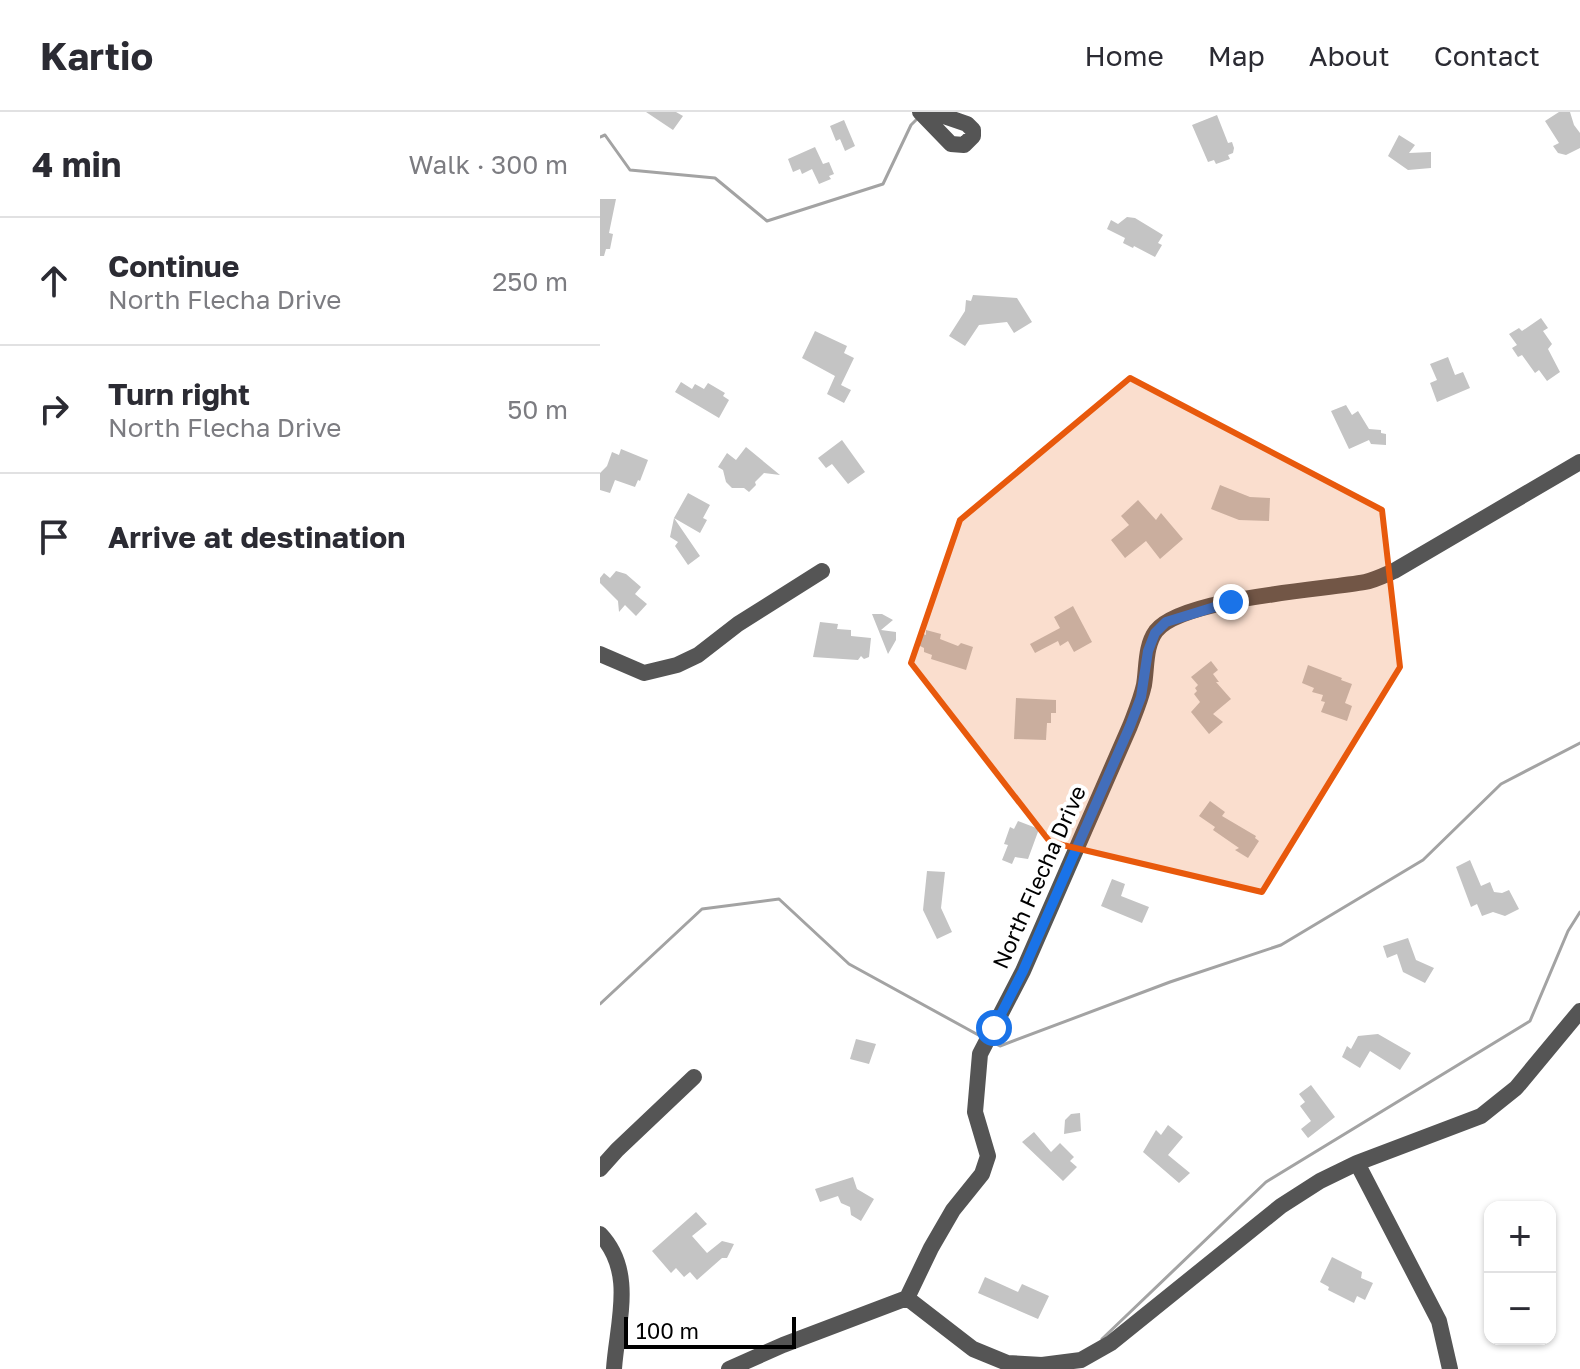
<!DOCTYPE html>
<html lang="en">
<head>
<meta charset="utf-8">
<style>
  :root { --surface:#fff; --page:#f7f7f7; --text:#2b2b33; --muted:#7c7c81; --line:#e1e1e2 }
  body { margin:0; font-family:"Golos Text",sans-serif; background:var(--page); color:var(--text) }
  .controls { position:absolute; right:24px; bottom:24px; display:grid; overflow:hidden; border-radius:16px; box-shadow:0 2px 6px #0004 }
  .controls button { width:72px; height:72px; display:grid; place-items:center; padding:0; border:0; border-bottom:2px solid var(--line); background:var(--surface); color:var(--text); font:40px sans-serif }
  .scale { position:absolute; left:24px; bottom:20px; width:172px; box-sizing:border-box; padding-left:8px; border:4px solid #000; border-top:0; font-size:22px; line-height:28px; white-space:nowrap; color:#000; -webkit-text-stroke:6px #fff; paint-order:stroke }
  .stop { position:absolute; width:24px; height:24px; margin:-18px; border:6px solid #1a73e8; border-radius:50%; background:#fff }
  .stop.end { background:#1a73e8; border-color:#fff; box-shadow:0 2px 8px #0008 }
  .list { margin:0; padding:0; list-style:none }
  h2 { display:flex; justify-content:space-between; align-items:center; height:104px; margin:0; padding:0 32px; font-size:34px }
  h2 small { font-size:26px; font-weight:400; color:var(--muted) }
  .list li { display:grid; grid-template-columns:52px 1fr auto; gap:24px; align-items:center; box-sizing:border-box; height:128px; padding:0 32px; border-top:2px solid var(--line) }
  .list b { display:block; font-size:30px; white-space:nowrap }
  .list p { margin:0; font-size:26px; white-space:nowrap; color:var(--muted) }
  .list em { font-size:26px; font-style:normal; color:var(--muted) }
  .icon { flex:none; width:44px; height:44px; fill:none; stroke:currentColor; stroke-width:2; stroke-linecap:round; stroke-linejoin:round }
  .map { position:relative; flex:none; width:980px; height:1257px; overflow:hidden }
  header { display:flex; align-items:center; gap:48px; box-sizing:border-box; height:112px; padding:0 40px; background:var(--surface); border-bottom:2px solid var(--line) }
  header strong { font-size:38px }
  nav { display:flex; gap:44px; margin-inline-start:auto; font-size:28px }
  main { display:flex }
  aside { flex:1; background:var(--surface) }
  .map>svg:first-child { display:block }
</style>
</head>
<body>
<header>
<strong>Kartio</strong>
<nav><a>Home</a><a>Map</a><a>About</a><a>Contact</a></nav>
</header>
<main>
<aside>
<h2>4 min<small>Walk · 300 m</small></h2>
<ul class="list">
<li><svg class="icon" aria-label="ahead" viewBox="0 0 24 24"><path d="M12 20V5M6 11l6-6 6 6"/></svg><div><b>Continue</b><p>North Flecha Drive</p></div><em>250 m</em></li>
<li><svg class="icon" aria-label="right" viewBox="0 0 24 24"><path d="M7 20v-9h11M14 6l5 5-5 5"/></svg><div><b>Turn right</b><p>North Flecha Drive</p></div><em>50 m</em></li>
<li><svg class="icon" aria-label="arrive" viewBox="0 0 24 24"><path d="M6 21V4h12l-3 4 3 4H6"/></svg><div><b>Arrive at destination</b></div></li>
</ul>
</aside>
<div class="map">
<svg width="980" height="1257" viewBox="0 0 980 1257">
  <rect width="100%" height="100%" fill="#fff"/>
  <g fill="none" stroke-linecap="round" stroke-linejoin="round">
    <path stroke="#a3a3a3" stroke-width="3" d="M0 25 5 23 30 58 115 66 167 109 283 72 311 13 317 7
      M0 892 102 797 179 787 249 852 382 925
      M392 930 400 934 570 870 681 833 823 748 901 672 980 631
      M502 1227 666 1070 930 909 968 819 980 800"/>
  </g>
  <path fill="#c4c4c4" d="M46 0H76L83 4 73 18Z
    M959 0H970L974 13 980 21V36L966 43 958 41 953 34 959 31 945 9Z
    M617 3 628 31 632 30 634 36 633 41 628 43 630 47 616 52 614 48 608 50 592 13Z
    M244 8 255 34 245 39 240 27 236 29 230 14Z
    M799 23 815 33 809 41 831 40V56L808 58 788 44Z
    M215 35 223 52 229 50 234 62 229 64 231 67 219 72 212 57 202 62 200 57 193 60 188 47Z
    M0 87H16L9 121 13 122 10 137H6L4 144H0Z
    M527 105 535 106 563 123 558 131 562 133 555 145 534 134 533 136 523 131 525 126 507 117 511 108 518 112Z
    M373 183 417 186 432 210 414 221 407 210 379 213 365 234 349 224 365 199 366 188 371 189Z
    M941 206 948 216 943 219 952 232 948 237 960 260 947 269 939 258 935 261 922 243 918 245 912 236 917 233 909 222 919 216 922 219Z
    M215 219 247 234 244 241 254 246 241 273 251 278 244 291 227 282 235 264 202 246Z
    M848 245 855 263 863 260 870 276 837 290 830 271 837 268 830 252Z
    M81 270 92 277 95 272 104 277 108 271 125 281 123 284 129 288 119 306 75 280Z
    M746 293 752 303 758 299 769 317 781 318V321L786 322V333L771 332 769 328 749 337 731 299Z
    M242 328 265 360 248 372 232 352 226 356 218 346Z
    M146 335 180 363 164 361 155 370 156 373 149 380 144 376H132L126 370 123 358 118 355 127 341 136 348Z
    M21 337 48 348 40 369 38 368 35 375 15 368 10 381 0 378V361L7 354 12 340 19 343Z
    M620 373 650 385 670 386 669 409 639 408 611 397Z
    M88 381 110 393 103 406 107 408 100 421 74 406Z
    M538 388 556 408 561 401 583 427 560 447 546 429 525 446 511 428 529 413 521 404Z
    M74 406 100 444 88 453 75 434 78 430 70 425Z
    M16 459 26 462 41 475 35 482 47 492 36 504 25 493 19 500 18 489 0 471V466L4 461 10 466Z
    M473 494 492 530 474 540 468 529 460 534 458 529 435 541 430 532 460 516 454 505Z
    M272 502H282L293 508 281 518 296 520V528L288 542Z
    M220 510 238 512 237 517 251 518V524L271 526 269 545 264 547 261 544 258 548 213 545Z
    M326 518 341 522 340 527 358 534 361 531 373 535 366 558 331 547 332 543 324 540V536L318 533 321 521 326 523Z
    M611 549 618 558 613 562 619 570H616L631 587 613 602 623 610 609 622 591 600 600 590 594 582 597 579 595 576 598 573 591 565Z
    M708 553 742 566 741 568 752 572 745 591 752 594 747 609 721 600 725 590 721 589 723 583 712 580 714 576 702 571Z
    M416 586 456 588V601H451V611H447L446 628 414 627Z
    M610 689 625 700 622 704 656 724 655 726 659 729 648 746 635 738 639 736 613 718 615 715 599 704Z
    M418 709 439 717 428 747 415 745 412 752 402 748 408 733 404 732 410 715 414 717Z
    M870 748 881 774 890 770 894 780 902 781 909 778 919 797 905 804 893 800 882 804 877 792 871 795 856 755Z
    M327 759 345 760 341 796 352 820 337 827 323 798Z
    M512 767 525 772 521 784 549 795 542 811 501 794Z
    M808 826 816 848 834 856 825 871 803 860 797 842 787 846 783 834Z
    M778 922 811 941 800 958 770 939 760 956 742 945 747 934 751 937 758 924Z
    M256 927 276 932 269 952 250 947Z
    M711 973 735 1005 708 1026 701 1017 711 1009 700 994 705 990 699 982Z
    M480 1001 481 1019 464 1022 465 1008 471 1002Z
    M568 1013 583 1025 568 1043 590 1061 579 1071 543 1040 556 1018 561 1023Z
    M434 1020 451 1040 460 1031 474 1045 470 1049 477 1055 463 1069 422 1030Z
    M253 1065 257 1077 274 1087 261 1109 251 1103 250 1095 241 1091 238 1084 220 1090 215 1077Z
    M96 1100 107 1112 92 1124 107 1141 122 1129 134 1132 127 1146H122L97 1168 90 1160 84 1165 76 1156 71 1161 52 1139Z
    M732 1145 762 1160 761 1166 773 1171 765 1188 757 1184 754 1191 728 1178 729 1175 720 1170Z
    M385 1165 418 1180 422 1172 449 1184 438 1207 378 1181Z"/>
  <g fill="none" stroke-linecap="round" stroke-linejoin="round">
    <path stroke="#555" stroke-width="16" d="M320 0 351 32 364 33 373 24V18L367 12 332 0
      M980 350 794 459C785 463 775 468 765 470 722 478 582 486 556 519 545 534 547 555 544 573 541 587 535 601 530 614L423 859 380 942 375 1000 388 1044 382 1062 353 1098 331 1136 307 1186 373 1237 407 1251 442 1253 481 1248 511 1231 681 1094 720 1069 757 1051 881 1004 916 976 980 899
      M0 542 44 561 77 553 98 543 138 512 222 459
      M757 1051 839 1209 850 1257
      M0 1057 17 1038 94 965
      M0 1122C36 1160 17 1211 14 1257
      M129 1257 183 1233 307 1186"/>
  </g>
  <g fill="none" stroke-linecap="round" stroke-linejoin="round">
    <path stroke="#1a73e8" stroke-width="10" d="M394 916 423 859 530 614 541 585 548 539 555 521 566 510 631 490"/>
  </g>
  <path fill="#e8590c" fill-opacity="0.2" stroke="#e8590c" stroke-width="6" stroke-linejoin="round" d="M530 266 782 398 800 555 662 780 450 730 311 551 360 408Z"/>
  <g text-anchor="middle" stroke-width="8" stroke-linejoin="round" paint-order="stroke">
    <g font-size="22" fill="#000" stroke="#fff">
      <text transform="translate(439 765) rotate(-66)" y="8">North Flecha Drive</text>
    </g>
  </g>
</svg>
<div class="controls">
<button>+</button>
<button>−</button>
</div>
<div class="scale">100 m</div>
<div class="stop" style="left:394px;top:916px"></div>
<div class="stop end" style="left:631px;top:490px"></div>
</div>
</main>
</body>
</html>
